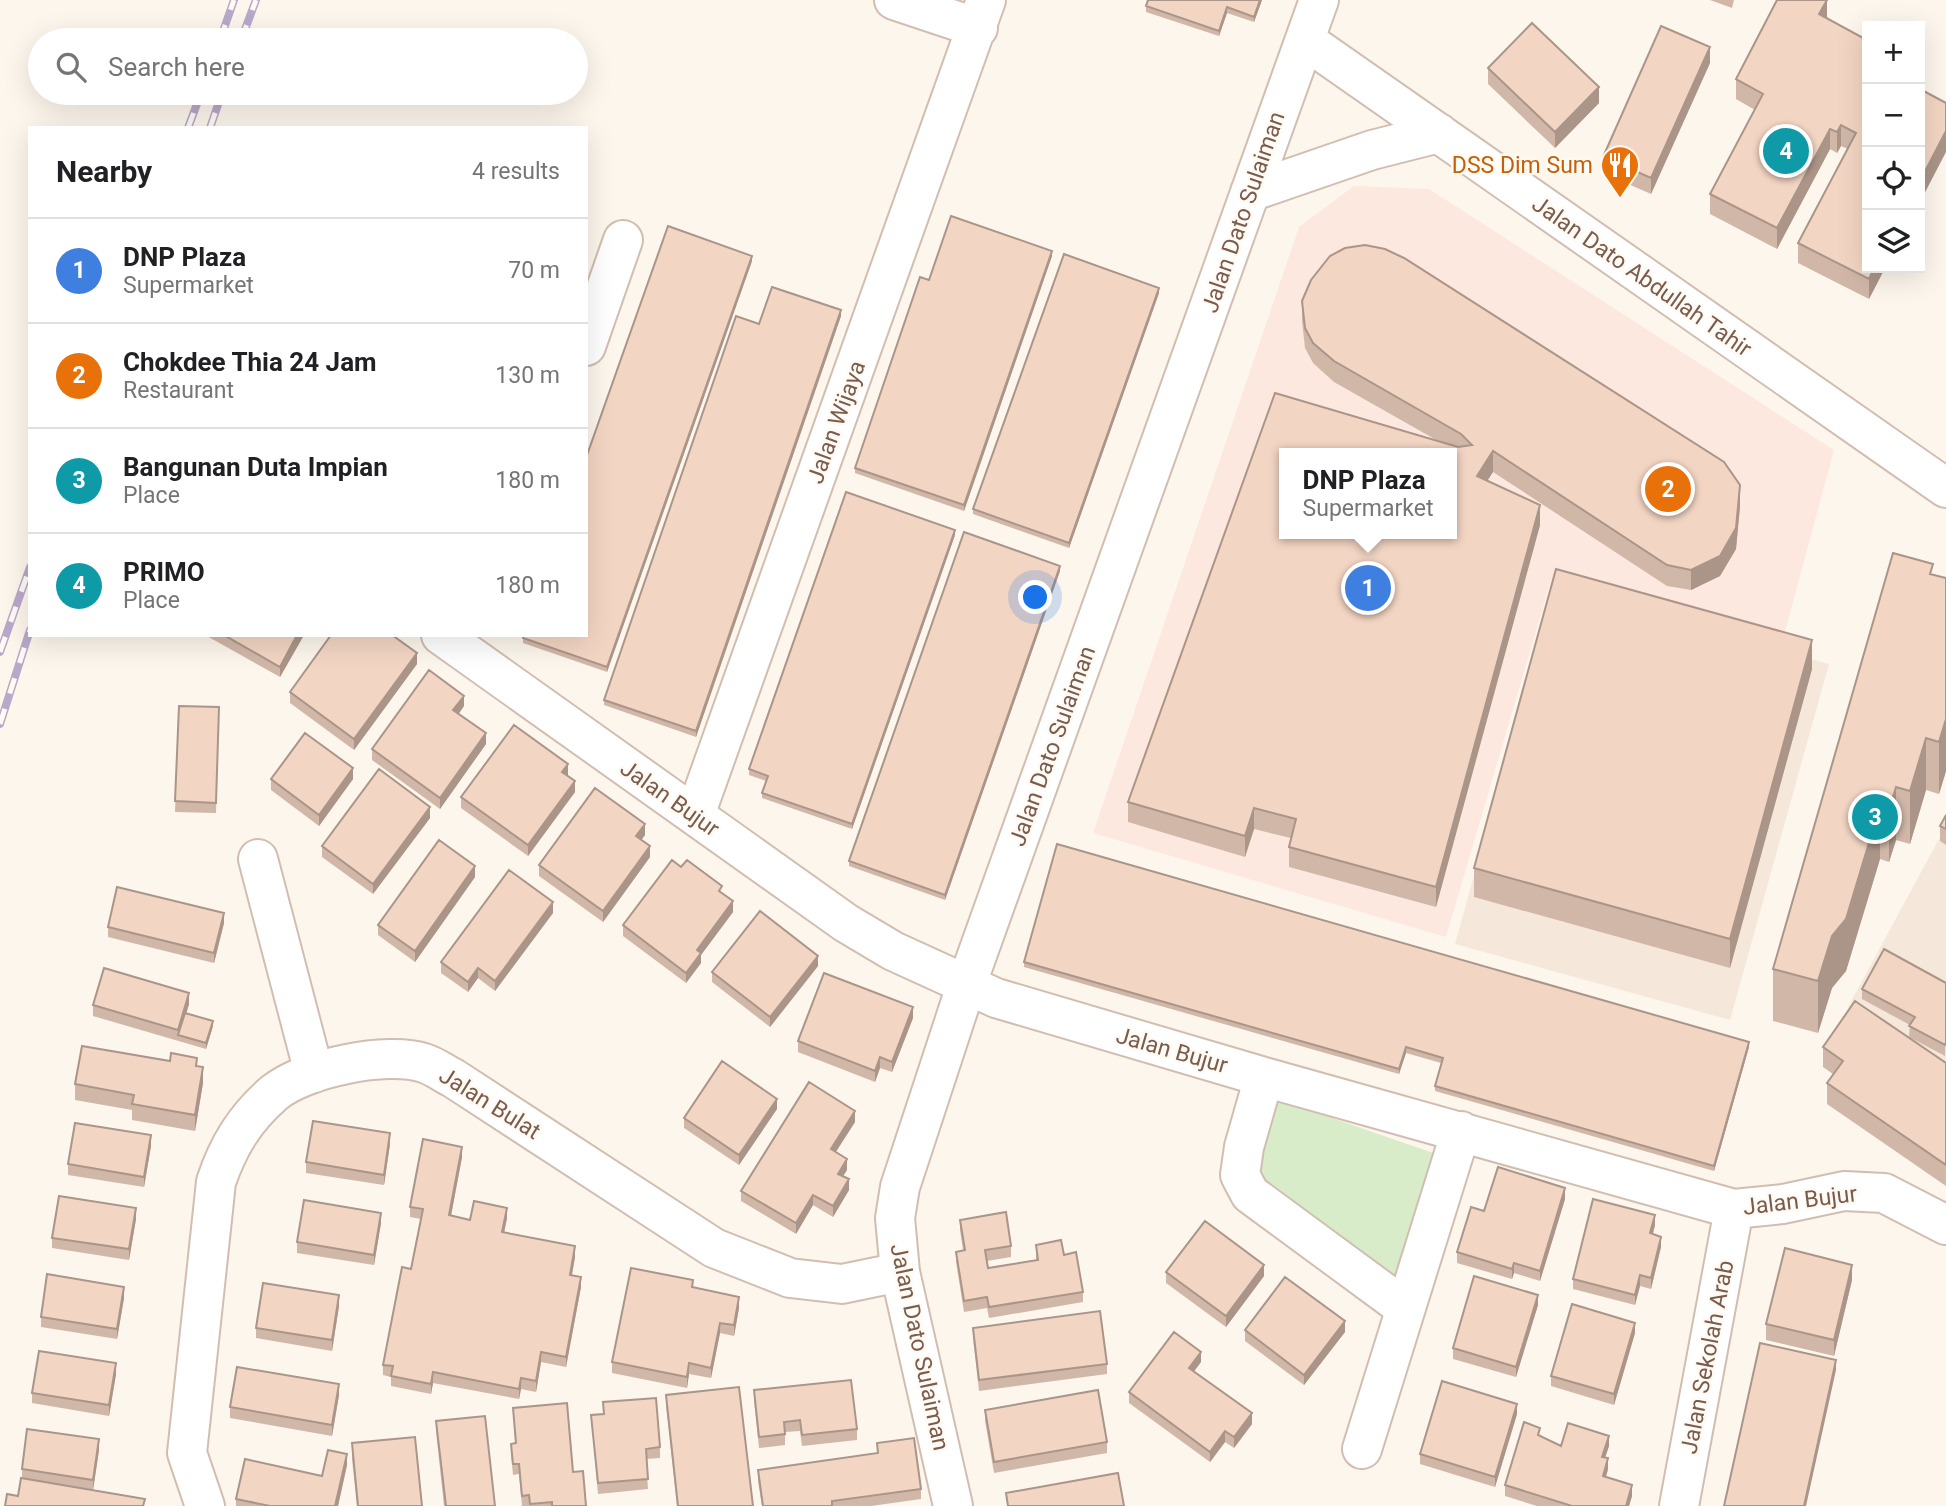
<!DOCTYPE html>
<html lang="en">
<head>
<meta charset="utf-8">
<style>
  :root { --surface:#fff; --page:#f2f2f2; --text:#202124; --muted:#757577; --line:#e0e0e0; --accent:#b45309 }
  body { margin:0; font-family:Roboto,sans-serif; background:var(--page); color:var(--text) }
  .controls { position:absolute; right:21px; top:21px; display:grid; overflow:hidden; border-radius:0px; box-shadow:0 7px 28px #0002 }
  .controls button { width:63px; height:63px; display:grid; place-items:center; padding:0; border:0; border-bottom:2px solid var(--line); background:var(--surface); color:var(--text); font:35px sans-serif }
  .you { position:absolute; left:1036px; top:598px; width:24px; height:24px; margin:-18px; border:5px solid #fff; border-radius:50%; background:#1a73e8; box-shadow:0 0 0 10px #1a73e833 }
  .badge { display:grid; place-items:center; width:46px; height:46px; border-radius:50%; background:var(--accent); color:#fff; font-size:23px; font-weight:700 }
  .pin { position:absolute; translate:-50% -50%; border:4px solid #fff; box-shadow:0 2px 7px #0006 }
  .popup { position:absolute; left:1279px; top:448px; width:178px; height:91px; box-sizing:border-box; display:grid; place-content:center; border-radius:0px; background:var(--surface); filter:drop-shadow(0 2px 5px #0005); font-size:23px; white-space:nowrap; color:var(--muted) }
  .popup b { font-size:26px; color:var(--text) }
  .popup::after { content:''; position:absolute; left:50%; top:100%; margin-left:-14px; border:14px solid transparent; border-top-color:var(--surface) }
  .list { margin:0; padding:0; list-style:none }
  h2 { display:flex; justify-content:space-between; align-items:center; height:91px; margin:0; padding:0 28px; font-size:30px }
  h2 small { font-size:23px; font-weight:400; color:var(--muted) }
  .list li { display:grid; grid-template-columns:46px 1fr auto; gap:21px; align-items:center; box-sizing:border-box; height:105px; padding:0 28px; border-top:2px solid var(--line) }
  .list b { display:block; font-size:26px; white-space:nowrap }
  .list p { margin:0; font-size:23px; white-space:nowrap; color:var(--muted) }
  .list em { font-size:23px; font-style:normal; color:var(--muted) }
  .icon { flex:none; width:38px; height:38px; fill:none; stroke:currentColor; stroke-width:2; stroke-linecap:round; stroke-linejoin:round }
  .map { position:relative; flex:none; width:1946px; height:1506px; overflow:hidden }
  .search { position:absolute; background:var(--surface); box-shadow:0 7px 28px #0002; left:28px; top:28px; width:560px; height:77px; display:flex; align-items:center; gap:18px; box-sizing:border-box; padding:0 24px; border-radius:38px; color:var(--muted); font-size:26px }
  .panel { position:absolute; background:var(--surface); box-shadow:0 7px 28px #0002; left:28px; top:126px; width:560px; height:511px; border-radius:0px }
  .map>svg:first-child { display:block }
</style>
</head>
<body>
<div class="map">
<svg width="1946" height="1506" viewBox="0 0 1946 1506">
  <rect width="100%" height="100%" fill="#fdf6ec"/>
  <path fill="#f5e8da" d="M1554 587 1829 664 1730 1020 1455 944Z
    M1946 826V1068L1848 1007Z"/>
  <path fill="#fde8e0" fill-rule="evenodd" d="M1354 186 1429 189 1834 450 1783 639 1551 580 1446 937 1093 833 1299 227ZM1284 453H1452V534H1284Z"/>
  <path fill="#d8ecc9" d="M1271 1097 1442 1156 1393 1278 1262 1185 1255 1163Z"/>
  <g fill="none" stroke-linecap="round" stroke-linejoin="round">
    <defs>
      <path id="minor" d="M894 0 978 28
        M1305 40 1946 488
        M1250 192 1372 150 1439 133
        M586 346 623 240
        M441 635 846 923 893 951 996 998 1264 1077 1734 1209 1783 1204 1844 1191 1884 1193 1946 1225
        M695 815 986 0
        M258 859 314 1073
        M1264 1077 1244 1147 1240 1175 1250 1194 1405 1308
        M1362 1449 1461 1131
        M205 1506 187 1453 216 1182C228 1146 245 1118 274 1093 304 1068 387 1051 424 1063 434 1066 443 1073 453 1078L714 1248 790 1278 842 1284 900 1272
        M953 1506 900 1272 895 1218 900 1187 966 986 1319 0
        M1679 1506 1734 1209"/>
    </defs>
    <use href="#minor" stroke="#d1beb0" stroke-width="42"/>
    <use href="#minor" stroke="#fff" stroke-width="38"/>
    <defs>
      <path id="rail" d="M220 40 234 0
        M241 40 256 0
        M188 128 201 93
        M210 128 222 93
        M0 652 30 567
        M0 724 30 630"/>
    </defs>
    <use href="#rail" stroke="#b9a8c9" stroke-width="8"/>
    <use href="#rail" stroke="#fffaf3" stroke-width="5" stroke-dasharray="16" stroke-linecap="butt"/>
  </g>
  <path fill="#d1b7a8" d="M1148 0H1262L1254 22 1227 13 1219 36 1146 12V6Z
    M1710 0H1734L1732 8Z
    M1827 19 1867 40 1885 268 1869 299 1798 263V243L1848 149 1841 146 1837 153 1830 149 1777 249 1710 214V194L1755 110 1736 99V79Z
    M1710 63 1651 194 1603 173V157Z
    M1488 68 1599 103 1555 148 1488 84Z
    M1052 256 964 511 855 473V468L929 280Z
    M752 261 607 672 523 643V638Z
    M1159 293 1069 548 973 514V509Z
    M1302 301 1740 506 1736 549 1720 576 1691 590 1667 586 1493 472 1488 480 1540 525 1436 907 1289 867V847L1291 838 1254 829 1245 857 1128 822V802L1438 441 1334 382 1313 363 1305 348 1302 321Z
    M841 316 696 737 604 705V700L759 324Z
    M955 535 852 829 762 798V793L766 781 749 775V769Z
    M1060 571 945 900 849 866V861Z
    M1933 574 1946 578V771L1939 794 1926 790 1910 844 1896 840 1889 862 1880 859 1846 971 1832 988 1818 1033 1773 1021V969Z
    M205 635H304L280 677Z
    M417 664 354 750 290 703V692Z
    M1812 669 1730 968 1474 897V868Z
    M179 706 219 707 216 813 175 812Z
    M464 706 459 714 486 744 440 809 372 760V749Z
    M271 779H353L319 826 271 790Z
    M575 792 528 856 461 808V797Z
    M1946 815V845L1940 841V826Z
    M430 818 373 894 322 857V846Z
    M645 835 641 840 650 857 603 922 539 876V865Z
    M681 867 722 893 733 912 701 955V963L686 983 623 936V925Z
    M475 877 415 962 378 935V925Z
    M553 913 495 991 478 978 468 992 441 973V962Z
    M224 923 214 963 108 937V927Z
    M1024 962 1749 1047 1714 1171 1435 1091V1086L1441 1063 1406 1053 1399 1074 1024 967Z
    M818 966 770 1027 712 982V972Z
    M1946 983 1945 1056 1909 1037 1910 1025 1862 999V989Z
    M189 1004 186 1013 213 1026 206 1049 93 1016V1005Z
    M913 1018 892 1072 880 1068 875 1082 798 1052V1041Z
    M1823 1047 1946 1063V1186L1827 1104V1083L1833 1074 1823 1067Z
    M197 1066 203 1083 195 1131 132 1120V1110L75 1100V1084Z
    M777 1109 739 1165 684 1128V1118Z
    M855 1122 836 1152 847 1170 843 1176 849 1190 833 1217 813 1205 796 1234 741 1201V1191Z
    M390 1144 384 1185 306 1173V1162Z
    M151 1146 144 1187 68 1175V1164Z
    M462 1157 451 1216 470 1220 507 1218 504 1232 575 1257 572 1275 581 1287 566 1367 541 1362 536 1392 521 1389 519 1399 433 1383 431 1394 391 1386V1377L383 1375V1365L411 1269 421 1219 410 1217V1207Z
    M1565 1199 1540 1281 1514 1273 1512 1279 1457 1263V1252L1484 1211Z
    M136 1219 129 1260 52 1248V1238Z
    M960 1220 1011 1246V1257L987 1261 988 1268 1036 1261V1245L1064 1255 1083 1292V1302L989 1318 987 1308 964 1312 956 1262V1252L963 1250 960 1230Z
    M381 1223 374 1265 297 1253V1242Z
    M1655 1225 1653 1234 1661 1247 1651 1289 1640 1286 1635 1305 1573 1289V1279Z
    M1166 1272 1264 1276 1226 1327 1166 1283Z
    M1852 1280 1834 1356 1766 1340V1324Z
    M693 1288 739 1308 734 1336 720 1333 711 1378 689 1374 687 1388 612 1373V1362Z
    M124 1298 117 1339 41 1327V1317Z
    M1538 1305 1516 1377 1453 1359V1348Z
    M339 1306 332 1351 256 1338V1328Z
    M973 1328 1107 1364V1374L979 1391 973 1338Z
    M1245 1330 1345 1332 1304 1385 1245 1341Z
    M1635 1333 1614 1405 1551 1386V1376Z
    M1201 1362 1194 1371 1252 1424 1234 1448 1225 1442 1210 1462 1129 1403V1392Z
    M116 1374 109 1416 32 1403V1393Z
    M754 1390 857 1429V1440L802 1446 800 1431 785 1432V1445L759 1448 754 1401Z
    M339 1395 332 1436 230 1418V1407Z
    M666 1395 753 1506H677L666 1406Z
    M603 1402 660 1447V1458L646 1459 648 1489 598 1494 591 1415 603 1414Z
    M513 1408 573 1472 586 1506H522L519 1474 513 1475 511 1454V1444L515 1443Z
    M985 1410 1107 1442V1453L994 1473 985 1421Z
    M1517 1414 1495 1487 1420 1464V1454Z
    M436 1421 495 1506H444L436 1431Z
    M1540 1437 1561 1446H1609L1605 1457 1608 1469 1606 1477 1632 1496 1629 1506H1537L1505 1496V1485Z
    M352 1443 422 1506H357L352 1459Z
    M877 1443 921 1489V1499L871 1506H762L758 1481V1470L877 1453Z
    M99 1450 93 1490 145 1506 18 1496 22 1479V1469Z
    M347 1465 338 1506H236V1499L322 1476Z"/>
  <path fill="#aa9588" d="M1260 0H1262L1254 22V17Z
    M1827 0V20L1819 14Z
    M1227 7V13L1219 36V31Z
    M1710 47V63L1651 194V178Z
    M1599 87V103L1555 148V132Z
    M1841 125V146L1837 153V132Z
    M1830 129V149L1777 249V228Z
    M1946 131V152L1920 202V181Z
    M1052 251V256L964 511V505Z
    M752 256V261L607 672V667Z
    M1874 268H1885L1869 299V279Z
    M1159 288V293L1069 548V543Z
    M841 310V316L696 737V731Z
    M1493 451V472L1477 496V476Z
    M1740 485V506L1736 549 1720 576 1691 590V570Z
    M1540 505V525L1436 907V887Z
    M955 530V535L852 829V824Z
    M1060 566V571L945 900V895Z
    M297 635H304L280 677V667Z
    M1812 640V669L1730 968V939Z
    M417 653V664L354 750V739Z
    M464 696V706L453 721V710Z
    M1946 719V771L1939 794V742Z
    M486 733V744L440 809V798Z
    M1926 738V790L1910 844V791Z
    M568 764V775L562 782V772Z
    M353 768V779L319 826V815Z
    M575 781V792L528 856V845Z
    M1896 787V840L1889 862V810Z
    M1880 806V859L1846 971 1832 988 1818 1033V981L1832 936Z
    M430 807V818L373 894V884Z
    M1254 808V829L1245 857V836Z
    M645 824V835L636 847V836Z
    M650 846V857L603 922V911Z
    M475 866V877L415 962V951Z
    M733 901V912L701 955V963L686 983V973L697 950Z
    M553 902V913L495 991V981Z
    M224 913V923L214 963V953Z
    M818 956V966L770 1027V1017Z
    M478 968V978L468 992V982Z
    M189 993V1004L180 1036 178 1035V1030Z
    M913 1007V1018L892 1072V1062Z
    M213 1021V1026L206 1049V1043Z
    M1749 1042V1047L1714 1171V1166Z
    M1406 1047V1053L1399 1074V1069Z
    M880 1057V1068L875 1082V1071Z
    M203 1067V1083L195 1131V1115Z
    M777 1099V1109L739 1165V1155Z
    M855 1111V1122L831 1159V1149Z
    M390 1133V1144L384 1185V1175Z
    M151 1135V1146L144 1187V1177Z
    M462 1147V1157L449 1226V1215Z
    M847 1159V1170L838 1184V1174Z
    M849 1179V1190L833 1217V1206Z
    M1565 1188V1199L1540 1281V1271Z
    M813 1195V1205L796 1234V1223Z
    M136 1208V1219L129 1260V1249Z
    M507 1208V1218L502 1243V1232Z
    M381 1213V1223L374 1265V1255Z
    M1655 1215V1225L1650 1244V1233Z
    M1661 1237V1247L1651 1289V1278Z
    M575 1246V1257L570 1285V1275Z
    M1514 1263V1273L1512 1279V1269Z
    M1264 1265V1276L1226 1327V1316Z
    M1852 1265V1280L1834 1356V1340Z
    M1640 1275V1286L1635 1305V1295Z
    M581 1277V1287L566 1367V1357Z
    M124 1287V1298L117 1339V1329Z
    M339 1295V1306L332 1351V1340Z
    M1538 1295V1305L1516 1377V1367Z
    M739 1297V1308L734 1336V1325Z
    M1345 1321V1332L1304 1385V1375Z
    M720 1323V1333L711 1378V1368Z
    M1635 1323V1333L1614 1405V1394Z
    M541 1352V1362L536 1392V1381Z
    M1201 1352V1362L1189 1378V1368Z
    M1836 1360V1370L1806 1506H1804Z
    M116 1363V1374L109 1416V1405Z
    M689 1363V1374L687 1388V1377Z
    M433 1372V1383L431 1394V1384Z
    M521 1378V1389L519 1399V1389Z
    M339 1384V1395L332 1436V1425Z
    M1517 1404V1414L1495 1487V1477Z
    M1252 1413V1424L1234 1448V1437Z
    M1225 1431V1442L1210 1462V1452Z
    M1609 1436V1446L1602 1467V1457Z
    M99 1439V1450L93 1490V1480Z
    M347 1454V1465L338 1506H335Z
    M1608 1458V1469L1603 1487V1476Z
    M1632 1485V1496L1629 1506H1626Z"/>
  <path fill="#f3d5c3" stroke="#aa9588" stroke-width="2" fill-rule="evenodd" d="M1148 0H1260L1254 17 1227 7 1219 31 1146 6Z
    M1777 0H1827L1819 14 1867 40V54L1864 60 1867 62V268H1874L1869 279 1798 243 1856 133 1841 125 1837 132 1830 129 1777 228 1710 194 1763 94 1736 79Z
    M1532 23 1599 87 1555 132 1488 68Z
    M1661 26 1710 47 1651 178 1603 157Z
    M1920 89 1946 103V131L1920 181Z
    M951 216 1052 251 964 505 855 468 920 277 929 280Z
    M668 226 752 256 607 667 523 638 524 635H586V458Z
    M1365 245 1385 249 1404 258 1724 462 1740 485 1736 528 1720 556 1691 570 1667 565 1493 451 1477 476 1540 505 1436 887 1289 847 1296 819 1254 808 1245 836 1128 802 1275 393 1458 447 1472 445 1461 434 1334 361 1313 343 1305 328 1302 301 1311 280 1330 256 1345 248ZM1284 453H1452V534H1284Z
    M1064 254 1159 288 1069 543 973 509Z
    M772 287 841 310 696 731 604 700 736 316 759 324Z
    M846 492 955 530 852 824 762 793 768 776 749 769Z
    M964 532 1060 566 945 895 849 861Z
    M1893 553 1933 564 1930 574 1946 578V719L1939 742 1926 738 1910 791 1896 787 1889 810 1880 806 1846 919 1832 936 1818 981 1773 969Z
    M1556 569 1812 640 1730 939 1474 868Z
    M224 635H297L280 667Z
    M331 635H392L417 653 354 739 290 692Z
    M429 670 464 696 453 710 486 733 440 798 372 749Z
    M179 706 219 707 216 803 175 801Z
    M514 725 568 764 562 772 575 781 528 845 461 797Z
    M305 733 353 768 319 815 271 779Z
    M379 769 430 807 373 884 322 846Z
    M595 788 645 824 636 836 650 846 603 911 539 865Z
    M1946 815V829L1940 826Z
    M439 840 475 866 415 951 378 925Z
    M1057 844 1749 1042 1714 1166 1435 1086 1443 1058 1406 1047 1399 1069 1024 962Z
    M672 860 681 867 687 860 722 886 719 891 733 901 697 950 701 953 686 973 623 925Z
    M509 870 553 902 495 981 478 968 468 982 441 962Z
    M117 887 224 913 214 953 108 927Z
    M760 911 818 956 770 1017 712 972Z
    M1884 949 1946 983V1043L1945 1045 1909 1026 1915 1017 1862 989Z
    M104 968 189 993 178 1030 93 1005Z
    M824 973 913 1007 892 1062 880 1057 875 1071 798 1041Z
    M1855 1001 1946 1063V1165L1827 1083 1843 1061 1823 1047Z
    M185 1013 213 1021 206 1043 178 1035Z
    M82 1046 170 1061 171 1053 197 1058 196 1066 203 1067 195 1115 132 1104 134 1095 75 1084Z
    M722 1061 777 1099 739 1155 684 1118Z
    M809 1082 855 1111 831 1149 847 1159 838 1174 849 1179 833 1206 813 1195 796 1223 741 1191Z
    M313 1121 390 1133 384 1175 306 1162Z
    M75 1123 151 1135 144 1177 68 1164Z
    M423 1139 462 1147 449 1215 470 1220 474 1201 507 1208 502 1232 575 1246 570 1275 581 1277 566 1357 541 1352 536 1381 521 1378 519 1389 433 1372 431 1384 391 1376 393 1366 383 1365 402 1267 411 1269 423 1209 410 1207Z
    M1498 1167 1565 1188 1540 1271 1514 1263 1512 1269 1457 1252 1471 1207 1484 1211Z
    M59 1196 136 1208 129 1249 52 1238Z
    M1593 1199 1655 1215 1650 1233 1661 1237 1651 1278 1640 1275 1635 1295 1573 1279Z
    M304 1200 381 1213 374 1255 297 1242Z
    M1006 1212 1011 1246 985 1250 988 1268 1038 1260 1036 1245 1061 1240 1064 1255 1076 1252 1083 1292 989 1307 987 1297 964 1301 956 1252 965 1250 960 1220Z
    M1205 1221 1264 1265 1226 1316 1166 1272Z
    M1785 1248 1852 1265 1834 1340 1766 1324Z
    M631 1268 693 1280 692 1287 739 1297 734 1325 720 1323 711 1368 689 1363 687 1377 612 1362Z
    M47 1274 124 1287 117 1329 41 1317Z
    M1474 1276 1538 1295 1516 1367 1453 1348Z
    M1285 1277 1345 1321 1304 1375 1245 1330Z
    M263 1283 339 1295 332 1340 256 1328Z
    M1572 1304 1635 1323 1614 1394 1551 1376Z
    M1100 1311 1107 1364 979 1380 973 1328Z
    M1174 1332 1201 1352 1189 1368 1252 1413 1234 1437 1225 1431 1210 1452 1129 1392Z
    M1760 1343 1836 1360 1804 1506H1724Z
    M39 1351 116 1363 109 1405 32 1393Z
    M237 1367 339 1384 332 1425 230 1407Z
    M851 1380 857 1429 802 1435 800 1420 784 1422 785 1434 759 1437 754 1390Z
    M1442 1381 1517 1404 1495 1477 1420 1454Z
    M739 1387 753 1506H678L666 1395Z
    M1098 1390 1107 1442 994 1462 985 1410Z
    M656 1398 660 1447 646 1449 648 1479 598 1483 591 1415 604 1414 603 1402Z
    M567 1403 573 1472 583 1471 586 1506H552V1502L530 1504 529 1495 522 1496 519 1464H513L511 1444 516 1443 513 1408Z
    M485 1416 495 1506H446L436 1421Z
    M1524 1422 1540 1428 1538 1435 1561 1446 1568 1423 1609 1436 1602 1457 1608 1458 1603 1476 1632 1485 1626 1506H1572L1505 1485Z
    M27 1429 99 1439 93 1480 22 1469Z
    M415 1437 422 1506H358L352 1443Z
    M914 1438 921 1489 832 1501V1506H763L758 1470 878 1453 877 1443Z
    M328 1450 347 1454 335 1506H270L236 1499 245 1459 322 1476Z
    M1118 1473 1124 1506H1008L1006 1493Z
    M21 1478 145 1499 143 1506H5L7 1494 18 1496Z"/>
  <defs>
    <symbol id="restaurant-pin" viewBox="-11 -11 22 30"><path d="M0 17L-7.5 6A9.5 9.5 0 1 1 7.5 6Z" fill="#e8710a" stroke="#fffaf3"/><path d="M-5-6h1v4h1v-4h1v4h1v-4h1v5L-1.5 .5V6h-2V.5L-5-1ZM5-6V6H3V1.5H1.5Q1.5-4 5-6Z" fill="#fff"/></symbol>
  </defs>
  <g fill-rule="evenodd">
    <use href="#restaurant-pin" x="1598" y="143" width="44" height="60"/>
  </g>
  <g text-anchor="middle" stroke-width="5" stroke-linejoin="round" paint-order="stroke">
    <g font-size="23" fill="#c56008" stroke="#fffaf3" text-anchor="end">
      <text x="1593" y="173">DSS Dim Sum</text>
    </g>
    <g font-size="23" fill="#7a5c4d" stroke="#fffaf3">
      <text transform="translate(1243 212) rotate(-71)" y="8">Jalan Dato Sulaiman</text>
      <text transform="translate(1642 276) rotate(35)" y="8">Jalan Dato Abdullah Tahir</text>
      <text transform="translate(836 422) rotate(-70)" y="8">Jalan Wijaya</text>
      <text transform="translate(1052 746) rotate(-70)" y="8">Jalan Dato Sulaiman</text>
      <text transform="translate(670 798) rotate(35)" y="8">Jalan Bujur</text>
      <text transform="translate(1172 1050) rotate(16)" y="8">Jalan Bujur</text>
      <text transform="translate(490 1103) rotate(32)" y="8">Jalan Bulat</text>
      <text transform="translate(1800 1200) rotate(-7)" y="8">Jalan Bujur</text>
      <text transform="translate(920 1347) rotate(78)" y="8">Jalan Dato Sulaiman</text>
      <text transform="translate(1707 1357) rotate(-79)" y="8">Jalan Sekolah Arab</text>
    </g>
  </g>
</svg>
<div class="controls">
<button>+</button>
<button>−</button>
<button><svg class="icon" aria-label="locate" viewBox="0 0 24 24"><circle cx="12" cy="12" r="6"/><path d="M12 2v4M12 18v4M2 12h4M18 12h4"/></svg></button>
<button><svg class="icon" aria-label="layers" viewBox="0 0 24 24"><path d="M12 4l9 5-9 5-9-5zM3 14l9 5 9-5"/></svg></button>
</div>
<div class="you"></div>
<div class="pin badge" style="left:1368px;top:588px;background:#3f7fe0">1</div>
<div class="popup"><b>DNP Plaza</b>Supermarket</div>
<div class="pin badge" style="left:1668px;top:489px;background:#e8710a">2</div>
<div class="pin badge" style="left:1875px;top:817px;background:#0f9aa8">3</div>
<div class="pin badge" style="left:1786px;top:151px;background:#0f9aa8">4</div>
<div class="search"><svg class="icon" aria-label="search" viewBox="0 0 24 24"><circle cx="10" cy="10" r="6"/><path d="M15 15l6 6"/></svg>Search here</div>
<section class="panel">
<h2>Nearby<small>4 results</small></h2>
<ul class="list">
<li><span class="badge" style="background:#3f7fe0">1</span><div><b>DNP Plaza</b><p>Supermarket</p></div><em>70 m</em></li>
<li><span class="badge" style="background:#e8710a">2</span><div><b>Chokdee Thia 24 Jam</b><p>Restaurant</p></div><em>130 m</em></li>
<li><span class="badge" style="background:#0f9aa8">3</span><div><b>Bangunan Duta Impian</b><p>Place</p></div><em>180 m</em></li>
<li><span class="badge" style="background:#0f9aa8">4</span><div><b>PRIMO</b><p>Place</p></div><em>180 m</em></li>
</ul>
</section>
</div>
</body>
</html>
